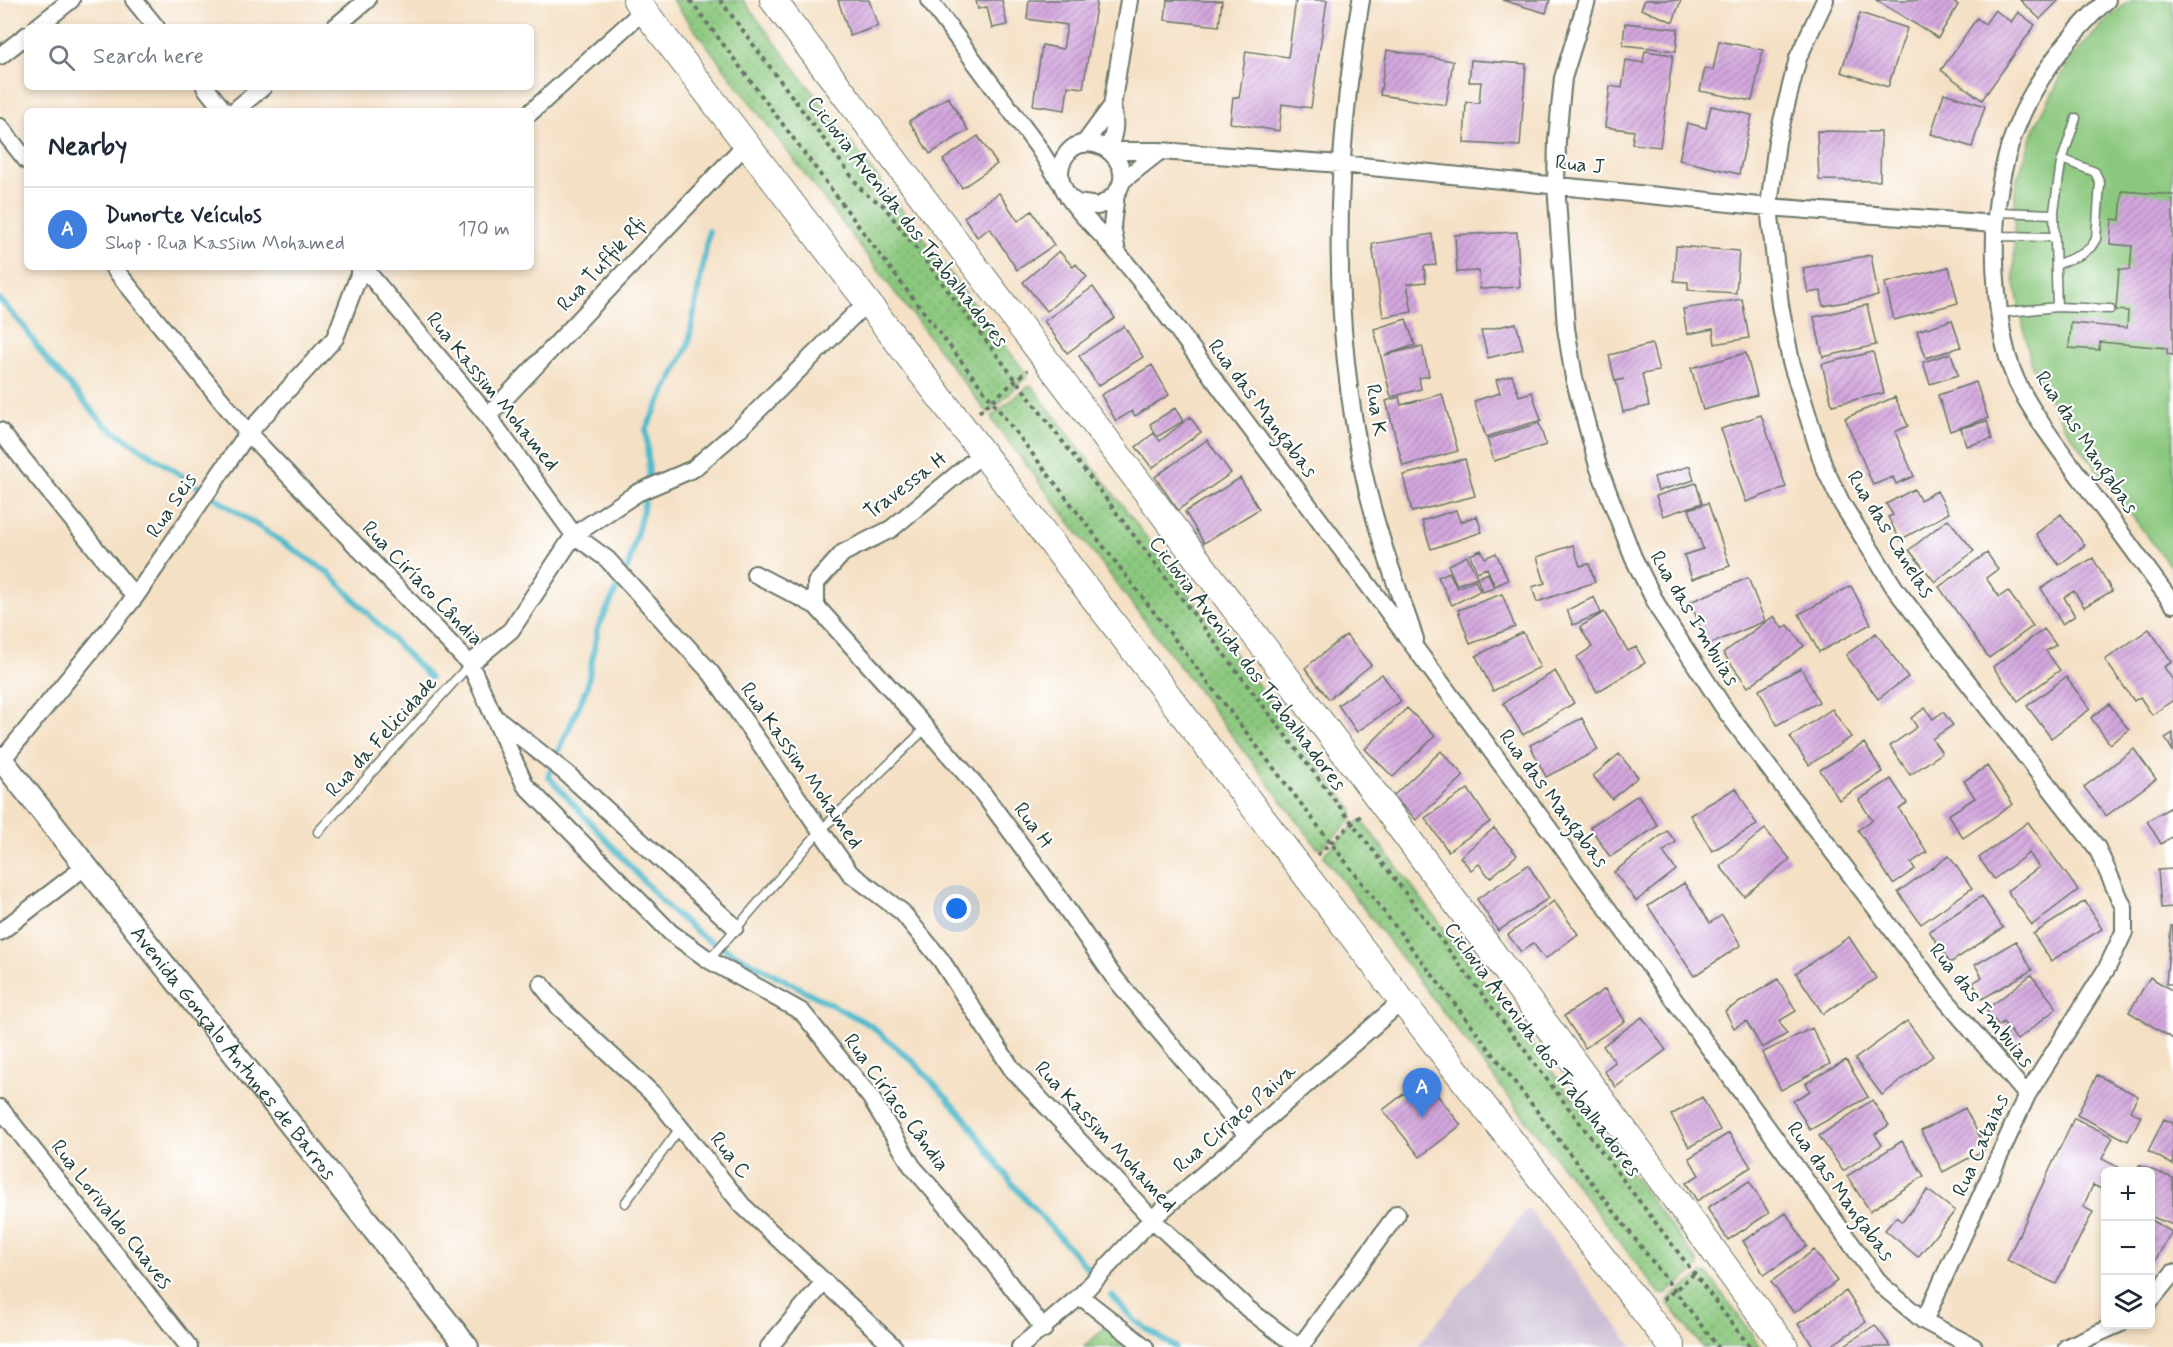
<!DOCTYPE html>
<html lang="en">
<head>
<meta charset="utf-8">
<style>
  :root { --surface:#fff; --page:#f2f2f3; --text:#1f2937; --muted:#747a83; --line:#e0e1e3; --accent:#d93025 }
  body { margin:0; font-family:Mynerve,sans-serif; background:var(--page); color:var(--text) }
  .controls { position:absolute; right:18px; bottom:18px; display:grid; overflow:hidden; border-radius:9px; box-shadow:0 3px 9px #0003 }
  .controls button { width:54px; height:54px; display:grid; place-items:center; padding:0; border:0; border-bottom:2px solid var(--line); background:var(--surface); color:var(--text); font:30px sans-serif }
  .you { position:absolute; left:957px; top:909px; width:21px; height:21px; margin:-15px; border:4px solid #fff; border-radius:50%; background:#1a73e8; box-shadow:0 0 0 9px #1a73e833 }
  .badge { display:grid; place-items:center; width:39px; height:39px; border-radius:50%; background:var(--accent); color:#fff; font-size:20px; font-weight:700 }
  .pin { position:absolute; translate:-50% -50px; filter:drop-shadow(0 2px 3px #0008) }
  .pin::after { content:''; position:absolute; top:32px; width:21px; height:18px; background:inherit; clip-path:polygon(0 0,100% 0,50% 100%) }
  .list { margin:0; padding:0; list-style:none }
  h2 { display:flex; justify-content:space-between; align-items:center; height:78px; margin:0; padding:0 24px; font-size:26px }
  h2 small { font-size:20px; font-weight:400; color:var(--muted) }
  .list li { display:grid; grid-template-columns:39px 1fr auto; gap:18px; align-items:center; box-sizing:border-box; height:84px; padding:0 24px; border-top:2px solid var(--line) }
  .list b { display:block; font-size:22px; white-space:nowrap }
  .list p { margin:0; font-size:20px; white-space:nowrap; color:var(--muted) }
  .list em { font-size:20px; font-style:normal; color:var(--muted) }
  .icon { flex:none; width:33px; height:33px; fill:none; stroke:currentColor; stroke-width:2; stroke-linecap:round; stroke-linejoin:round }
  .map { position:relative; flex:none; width:2173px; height:1347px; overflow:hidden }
  .search { position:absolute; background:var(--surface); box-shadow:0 3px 9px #0003; left:24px; top:24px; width:510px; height:66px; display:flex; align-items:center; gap:15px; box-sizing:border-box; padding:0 21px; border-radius:9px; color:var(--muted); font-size:22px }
  .panel { position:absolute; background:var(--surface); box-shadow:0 3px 9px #0003; left:24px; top:108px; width:510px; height:162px; border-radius:9px }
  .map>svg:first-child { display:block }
</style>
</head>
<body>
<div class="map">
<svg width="2173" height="1347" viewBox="0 0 2173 1347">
  <defs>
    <pattern id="grass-dots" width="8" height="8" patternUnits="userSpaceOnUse" patternTransform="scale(1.5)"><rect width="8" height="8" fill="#8bc87e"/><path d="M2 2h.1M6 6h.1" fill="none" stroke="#71a468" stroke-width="1.8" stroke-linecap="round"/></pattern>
    <pattern id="building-hatch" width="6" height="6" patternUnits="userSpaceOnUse" patternTransform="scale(1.5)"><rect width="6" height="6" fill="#d4a7de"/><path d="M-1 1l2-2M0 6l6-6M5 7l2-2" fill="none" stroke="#ab89b5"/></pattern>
  </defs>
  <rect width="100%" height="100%" fill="#fff"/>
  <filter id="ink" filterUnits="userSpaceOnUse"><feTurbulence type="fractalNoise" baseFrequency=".0167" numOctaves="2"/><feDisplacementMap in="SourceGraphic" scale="12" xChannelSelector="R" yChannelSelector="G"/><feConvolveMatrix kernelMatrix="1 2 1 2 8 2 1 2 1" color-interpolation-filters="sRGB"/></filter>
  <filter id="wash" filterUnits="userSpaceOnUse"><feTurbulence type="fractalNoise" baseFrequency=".008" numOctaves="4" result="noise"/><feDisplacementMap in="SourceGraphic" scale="24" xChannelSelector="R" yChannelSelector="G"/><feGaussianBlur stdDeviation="1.35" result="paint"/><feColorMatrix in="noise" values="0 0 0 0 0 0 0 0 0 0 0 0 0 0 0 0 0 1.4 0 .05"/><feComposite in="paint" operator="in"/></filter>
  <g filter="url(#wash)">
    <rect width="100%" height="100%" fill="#f4e0c5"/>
    <path fill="#ccbed4" d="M1528 1208 1633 1347H1417Z"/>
    <path fill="url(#grass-dots)" stroke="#558259" stroke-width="1.5" d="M672 0H743L1028 376 989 413 984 409Z
      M1029 386H1032L1353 810 1352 820 1322 848 1317 847 992 420 993 415Z
      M1358 822H1363L1698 1262 1699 1268 1666 1294H1660L1324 857 1325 853Z
      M1703 1273 1708 1274 1761 1347H1702L1668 1303 1669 1299Z"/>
    <path fill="#8bc87e" stroke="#558259" stroke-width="1.5" d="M2132 0H2173V570L2064 426 2031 364 2014 279 2015 186 2036 125 2071 58 2115 12Z
      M1112 1321 1138 1347H1084Z"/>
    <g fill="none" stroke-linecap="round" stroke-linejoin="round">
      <path stroke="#4eb9cb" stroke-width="6" d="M709 231 688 346 646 429 649 473 643 509 629 564 598 628 587 687 548 776 669 909 703 937 870 1025 915 1063 964 1117 1012 1184 1089 1270
        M0 300 22 324 47 360 105 425 329 573 430 678
        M1112 1296 1136 1322 1175 1347"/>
    </g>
    <g id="blocks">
      <path fill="url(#building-hatch)" d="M838 0H869L878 26 850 36Z
        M976 0H1002L1007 25 992 28 987 7 978 9Z
        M1029 0H1097L1083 88 1068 86 1065 110 1033 105 1042 45 1063 49 1067 25 1027 19Z
        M1167 0 1222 1 1219 26 1165 20Z
        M1296 0H1327L1311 108 1282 104 1279 131 1230 123 1233 97 1239 98 1246 51 1288 57Z
        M1502 0H1550L1546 13Z
        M1645 0H1681L1673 22 1641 9Z
        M1876 0H1950L1958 5 1938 38Z
        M2020 0H2059L2040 19Z
        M1995 10 2011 22 2018 12 2035 25 1982 100 1941 70 1977 18 1985 24Z
        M1860 13 1907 28 1888 87 1841 72Z
        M1625 23 1678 29 1676 51 1623 45Z
        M1719 41 1763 50 1752 101 1700 91 1705 68 1713 70Z
        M1387 50 1453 61 1446 105 1380 95Z
        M1645 51 1673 55 1660 147 1632 144 1634 131 1605 127 1610 86 1622 88 1626 60 1643 63Z
        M1471 60 1526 64 1520 146 1464 143 1466 102 1479 103 1481 82H1469Z
        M1944 93 1985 106 1972 147 1931 134Z
        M948 97 968 130 930 154 909 121Z
        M1711 106 1752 115 1739 174 1679 160 1687 123 1706 128Z
        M1817 131 1881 132 1880 181 1819 180Z
        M978 136 997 164 962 188 943 160Z
        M2122 191 2173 195V355L2167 354V348L2100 342 2099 350 2069 348 2071 323 2127 328 2128 311 2116 310 2119 269 2130 270 2132 246 2110 244 2112 219 2120 220Z
        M999 193 1018 221 1032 211 1054 245 1017 270 990 228 977 237 964 217Z
        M1517 232 1520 287 1480 289 1479 271 1457 272 1455 235Z
        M1432 234 1436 265 1424 266 1426 282 1407 284 1412 312 1383 317 1372 244Z
        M1676 246 1739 251 1736 293 1688 290V282L1674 281Z
        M1059 251 1073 267 1076 264 1087 277 1047 311 1023 282Z
        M1871 255 1878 296 1823 306 1821 291 1808 293 1803 268Z
        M1949 267 1958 303 1894 320 1885 283Z
        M1093 287 1115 318 1067 353 1044 321Z
        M1742 299 1749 338 1715 344 1713 329 1687 334 1683 309Z
        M1867 305 1876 345 1823 357 1814 317Z
        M1406 319 1415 345 1385 355 1422 346 1429 376 1419 378 1421 389 1391 397 1374 329Z
        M1952 320 1961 347 1926 358 1917 331Z
        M1516 323 1523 349 1488 358 1481 331Z
        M1124 326 1143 357 1098 386 1079 356Z
        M1652 344 1659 371 1642 374 1649 406 1623 412 1616 381 1624 379 1615 381 1609 355Z
        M1873 352 1884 393 1832 405 1822 364Z
        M1746 353 1757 395 1703 410 1691 368Z
        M1951 353 1958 375 1930 384 1923 362Z
        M1152 365 1169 395 1135 416 1132 411 1116 421 1101 395Z
        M1512 375 1519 396 1532 392 1541 420 1486 437 1474 401 1500 393 1496 380Z
        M1976 382 1988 418 1950 431 1938 395Z
        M1442 394 1458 451 1403 466 1386 401 1399 397 1401 405Z
        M1895 397 1908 426 1895 432 1914 476 1896 484 1893 477 1873 485 1845 418Z
        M1175 408 1183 421 1157 437 1150 424Z
        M1761 415 1786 487 1746 502 1721 429Z
        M1190 417 1201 432 1152 468 1136 447 1154 433 1160 441Z
        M1987 421 1992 439 1966 446 1961 428Z
        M1539 423 1546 445 1494 461 1487 439Z
        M1207 440 1231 473 1178 510 1155 477Z
        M1465 459 1475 496 1412 512 1403 475Z
        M1690 466 1694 480 1658 491 1654 477Z
        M1240 478 1259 509 1204 543 1185 512Z
        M1696 483 1702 503 1663 516 1656 496Z
        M1914 489 1920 500 1937 491 1949 513 1900 540 1888 517 1893 515 1886 504Z
        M1708 503 1730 566 1692 579 1684 555 1703 549 1689 509Z
        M1456 510 1460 522 1477 516 1482 532 1431 549 1422 521Z
        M2061 514 2085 545 2059 565 2036 534Z
        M1948 519 1974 551 1935 582 1909 550Z
        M1573 545 1580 566 1589 564 1595 582 1537 602 1532 587 1545 583 1537 557Z
        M1481 550 1485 558 1496 553 1508 580 1495 586 1487 568 1477 572 1470 555Z
        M1987 553 1998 569 1986 578 1999 597 2008 591 2033 626 1989 658 1939 587Z
        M1467 556 1477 577 1457 585 1448 565Z
        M2093 558 2112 591 2084 607 2074 591 2064 597 2075 616 2062 624 2041 588Z
        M1449 572 1457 588 1475 580 1480 591 1452 605 1438 577Z
        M1488 573 1494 588 1482 592 1477 578Z
        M1748 578 1765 621 1708 645 1690 602Z
        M1851 586 1871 624 1819 652 1799 614Z
        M1502 594 1515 627 1470 644 1458 610Z
        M1594 597 1601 613 1573 625 1567 610Z
        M1604 612 1628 651 1636 647 1645 663 1597 692 1577 657 1592 647 1580 627Z
        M1774 616 1783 629 1788 625 1804 646 1748 687 1723 653Z
        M2044 629 2056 645 2046 651 2060 670 2018 701 1993 667Z
        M2149 629 2172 662 2164 667 2173 680V700L2152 715 2140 697 2134 701 2105 660Z
        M1523 632 1540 667 1493 691 1476 656Z
        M1876 633 1908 677 1878 699 1846 655Z
        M1346 635 1371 665 1329 699 1305 668Z
        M1801 668 1819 702 1777 725 1759 690Z
        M1555 671 1574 703 1523 735 1503 703Z
        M1382 674 1401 701 1357 732 1338 705Z
        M2066 677 2090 709 2051 738 2027 706Z
        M2109 704 2129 730 2110 744 2091 718Z
        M1407 708 1435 736 1393 777 1365 749Z
        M1925 708 1933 719 1943 712 1953 725 1932 739 1942 753 1910 775 1890 746 1917 727 1911 718Z
        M1832 709 1851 737 1809 765 1790 737Z
        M1582 718 1598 750 1546 777 1530 745Z
        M2173 733V751L2165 738Z
        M1864 743 1883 772 1839 800 1820 770Z
        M2134 749 2156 779 2106 816 2084 787Z
        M1441 751 1464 776 1416 820 1393 796Z
        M1619 754 1638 777 1612 799 1593 776Z
        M1987 766 2013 804 1963 838 1948 815 1975 798 1964 781Z
        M1891 779 1907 803 1899 809 1927 852 1911 863 1915 869 1893 884 1858 830 1872 820 1859 800Z
        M1736 788 1757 825 1712 851 1690 815Z
        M1468 789 1490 822 1448 851 1425 818Z
        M1638 795 1658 826 1610 857 1590 827Z
        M2173 806V836L2161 844 2147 821Z
        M2028 822 2078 890 2032 925 2007 891 2039 867 2029 853 1994 879 1979 858Z
        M1494 828 1517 855 1490 878 1479 864 1471 870 1460 857Z
        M1765 829 1790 859 1744 896 1720 866Z
        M1667 831 1676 842 1663 852 1676 870 1636 901 1614 872Z
        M1949 856 1972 888 1921 924 1898 892Z
        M1528 865 1549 898 1498 931 1477 899Z
        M2173 869V907L2161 908 2158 870Z
        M1684 883 1710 923 1722 915 1741 945 1694 976 1648 906Z
        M1982 896 2003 928 1950 963 1929 931Z
        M1554 901 1578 934 1545 959 1533 943 1521 952 1508 935Z
        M2085 901 2102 929 2051 961 2033 934Z
        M2171 926H2173V984H2166Z
        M1849 937 1876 978 1823 1014 1796 973Z
        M2016 941 2032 970 1982 999 1973 983 1982 977 1975 965Z
        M2031 975 2057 1008 2017 1040 2003 1022 1999 1026 1986 1010Z
        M2150 977 2173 991V1039L2129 1012Z
        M1778 979 1796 1011 1779 1021 1787 1034 1762 1048 1746 1021 1734 1028 1725 1011Z
        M1605 989 1625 1021 1585 1048 1564 1016Z
        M1642 1017 1666 1050 1616 1087 1604 1071 1615 1062 1603 1046Z
        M1907 1021 1933 1056 1882 1095 1855 1059Z
        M1812 1028 1830 1064 1781 1090 1762 1053Z
        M1846 1060 1868 1097 1810 1130 1793 1101 1810 1091 1806 1083Z
        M2097 1075 2138 1096 2130 1111 2141 1116 2128 1141 2077 1115Z
        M1424 1078 1461 1125 1420 1157 1383 1110Z
        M1702 1097 1720 1130 1689 1147 1671 1115Z
        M1872 1100 1889 1125 1875 1134 1882 1145 1843 1171 1819 1136Z
        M1965 1108 1986 1149 1943 1172 1921 1131Z
        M2074 1118 2113 1137 2102 1159 2118 1167 2116 1172H2106V1191L2093 1185 2083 1207 2093 1212 2056 1284 2007 1260Z
        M2164 1119 2173 1123V1165L2148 1151Z
        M1729 1133 1751 1167 1697 1201 1686 1183 1699 1175 1689 1158Z
        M1902 1141 1924 1176 1870 1211 1847 1176Z
        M2139 1165 2173 1178V1225L2150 1216V1172H2137Z
        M1749 1181 1769 1213 1728 1240 1707 1208Z
        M1928 1190 1955 1211 1918 1257 1885 1230 1896 1217 1902 1222Z
        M1786 1213 1807 1246 1764 1275 1743 1241Z
        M2150 1219 2172 1232 2150 1269Z
        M1814 1250 1837 1281 1794 1313 1771 1282Z
        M1846 1291 1866 1322 1829 1347H1814L1798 1324Z
        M1875 1325 1891 1347H1842Z"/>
    </g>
  </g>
  <g filter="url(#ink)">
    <use href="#blocks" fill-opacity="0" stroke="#6a7667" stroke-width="1.5"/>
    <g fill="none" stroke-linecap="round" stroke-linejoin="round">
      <defs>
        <path id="service" d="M1996 212 2054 214
          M1995 236 2054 237
          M2056 265 2082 254 2091 247 2096 239 2100 183 2095 172 2062 159
          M2057 307 2054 211 2061 163 2076 118
          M1999 313 2057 307 2110 309
          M318 832 470 664
          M709 960 819 832 926 728
          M625 1203 680 1128"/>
        <path id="minor" d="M134 0 156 27
          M929 0 1038 147 1060 182
          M1361 0C1334 156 1330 314 1363 470 1375 528 1396 583 1415 639
          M1587 0 1563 78 1557 139 1556 184 1566 328 1574 378 1598 466 1633 557 1660 611 1728 714 1945 999 2027 1095
          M1825 0 1798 58 1777 141 1769 207 1780 305 1791 362 1824 467 1842 504 1896 590 2097 848 2124 908V932L2107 968 2027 1095 1924 1321
          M2107 0C2019 82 1985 173 1997 293 2000 325 2005 361 2021 390 2038 422 2061 451 2082 480 2112 521 2143 563 2173 604
          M37 27 71 0
          M335 27 367 0
          M0 56 27 35
          M205 87 224 111
          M234 111 263 87
          M531 112 644 10
          M0 127 27 161
          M1084 144 1112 106 1129 0
          M1108 149C1115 133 1116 123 1112 106
          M1111 151H1160L1341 164 1769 207 1995 224
          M1122 181 1160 151
          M1116 193 1112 226 1117 252
          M1068 197 1077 203 1098 206C1158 179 1091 114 1064 158 1059 167 1059 178 1063 187 1072 207 1092 224 1107 241 1159 300 1203 366 1251 429 1465 712 1674 998 1881 1285L1924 1321 1974 1347
          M113 267 248 433 470 664 525 785 671 933 709 960 802 1012 871 1098 912 1166 972 1235 1044 1329
          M363 267 488 416 574 535 607 559 711 673 850 873 902 912 941 960 1012 1069 1152 1219 1248 1309 1298 1347
          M488 416 747 143
          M0 431 135 597
          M755 574 816 606 926 728 984 795 1046 879 1113 976 1247 1135
          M816 606V583L843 553 891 529 983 453
          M470 664 511 630 574 535 637 493 693 469 737 431 866 303
          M499 720 566 773 735 927
          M2 760 135 597 248 433 335 338 362 267
          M0 932 86 866
          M541 984 560 1008 655 1096 742 1205 894 1347
          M0 1108 189 1347
          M1080 1296 1145 1347
          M2150 1301 2173 1273
          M769 1347 824 1282
          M1020 1347 1080 1296 1152 1219 1402 1001
          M1300 1347 1397 1214
          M2067 1347 2119 1324"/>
        <g id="secondary">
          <path id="s1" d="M0 758 467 1347"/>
        </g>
        <path id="primary" d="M636 0 1402 1001 1672 1347
          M773 0 1361 775 1785 1347"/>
      </defs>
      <use href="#service" stroke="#6a7667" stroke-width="11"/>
      <use href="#minor" stroke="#6a7667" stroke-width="20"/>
      <use href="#secondary" stroke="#6a7667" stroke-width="26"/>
      <use href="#primary" stroke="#6a7667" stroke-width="28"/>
      <path stroke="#6a7667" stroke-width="4" stroke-dasharray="4.5 4.5" stroke-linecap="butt" d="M690 0 899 280 1718 1347
        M720 0 864 193 883 205 1750 1347
        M979 412 1028 370
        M1317 855 1363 814
        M1663 1300 1696 1272"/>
      <use href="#service" stroke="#fff" stroke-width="8"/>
      <use href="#minor" stroke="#fff" stroke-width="16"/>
      <use href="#secondary" stroke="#fff" stroke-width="22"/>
      <use href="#primary" stroke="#fff" stroke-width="26"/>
    </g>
  </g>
  <g text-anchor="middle" stroke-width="4.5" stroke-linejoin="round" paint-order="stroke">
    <g font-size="21" fill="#1f3d34" stroke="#fff">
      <text transform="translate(1580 164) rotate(6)" y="7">Rua J</text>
      <text transform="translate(908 221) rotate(52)" y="7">Ciclovia Avenida dos Trabalhadores</text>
      <text transform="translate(601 264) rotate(-47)" y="7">Rua Tuffik Rfi</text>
      <text transform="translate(493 391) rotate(51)" y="7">Rua Kassim Mohamed</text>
      <text transform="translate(1263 408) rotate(53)" y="7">Rua das Mangabas</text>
      <text transform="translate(1377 410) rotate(82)" y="7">Rua K</text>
      <text transform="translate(2087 442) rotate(56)" y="7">Rua das Mangabas</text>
      <text transform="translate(905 485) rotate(-37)" y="7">Travessa H</text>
      <text transform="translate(171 505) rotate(-56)" y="7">Rua Seis</text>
      <text transform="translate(1891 534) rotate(58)" y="7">Rua das Canelas</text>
      <text transform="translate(423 583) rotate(46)" y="7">Rua Ciríaco Cândia</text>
      <text transform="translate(1695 618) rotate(59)" y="7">Rua das Imbuias</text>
      <text transform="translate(1248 663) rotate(53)" y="7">Ciclovia Avenida dos Trabalhadores</text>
      <text transform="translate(381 736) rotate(-48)" y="7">Rua da Felicidade</text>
      <text transform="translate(802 765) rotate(55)" y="7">Rua Kassim Mohamed</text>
      <text transform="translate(1554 798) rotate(53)" y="7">Rua das Mangabas</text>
      <text transform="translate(1034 825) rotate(53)" y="7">Rua H</text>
      <text transform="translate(1982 1005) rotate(51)" y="7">Rua das Imbuias</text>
      <text transform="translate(1543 1049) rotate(53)" y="7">Ciclovia Avenida dos Trabalhadores</text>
      <text dy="7" stroke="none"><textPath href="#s1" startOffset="376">Avenida Gonçalo Antunes de Barros</textPath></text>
      <text transform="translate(897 1102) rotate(54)" y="7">Rua Ciríaco Cândia</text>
      <text transform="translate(1234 1118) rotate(-41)" y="7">Rua Ciriaco Paiva</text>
      <text transform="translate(1106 1136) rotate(47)" y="7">Rua Kassim Mohamed</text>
      <text transform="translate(1980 1145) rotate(-66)" y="7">Rua Cataias</text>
      <text transform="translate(731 1155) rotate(52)" y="7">Rua C</text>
      <text transform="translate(1841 1191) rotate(54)" y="7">Rua das Mangabas</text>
      <text transform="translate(112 1214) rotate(52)" y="7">Rua Lorivaldo Chaves</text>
    </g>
  </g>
</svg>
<div class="controls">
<button>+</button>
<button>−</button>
<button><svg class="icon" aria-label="layers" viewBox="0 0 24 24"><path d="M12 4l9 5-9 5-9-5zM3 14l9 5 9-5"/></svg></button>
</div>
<div class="you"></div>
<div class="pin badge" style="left:1422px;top:1118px;background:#3f7fe0">A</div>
<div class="search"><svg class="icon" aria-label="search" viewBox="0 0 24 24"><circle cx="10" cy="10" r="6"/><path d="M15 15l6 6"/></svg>Search here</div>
<section class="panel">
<h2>Nearby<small></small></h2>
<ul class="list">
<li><span class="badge" style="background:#3f7fe0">A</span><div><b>Dunorte Veículos</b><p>Shop · Rua Kassim Mohamed</p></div><em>170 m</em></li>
</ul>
</section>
</div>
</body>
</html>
